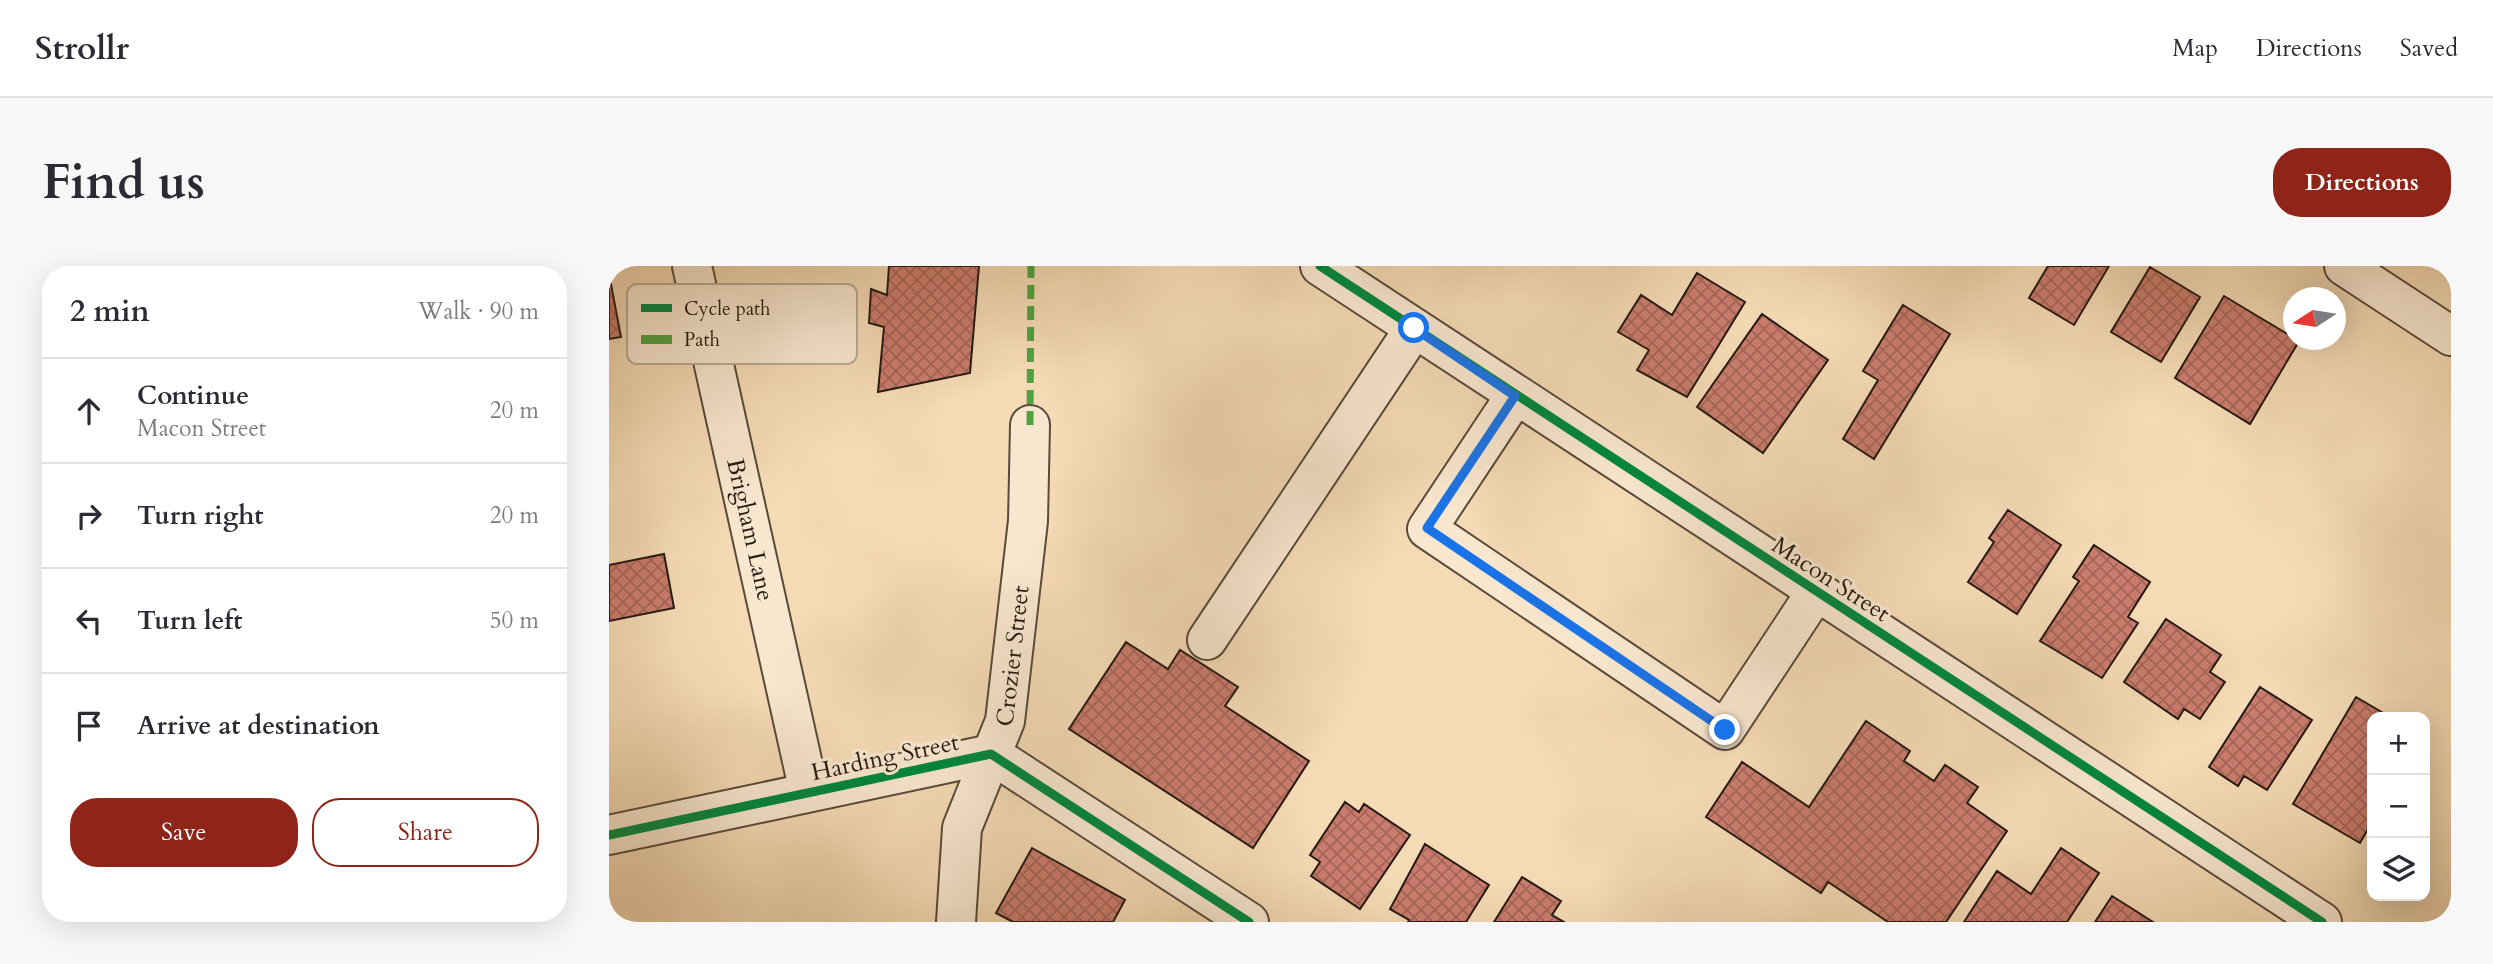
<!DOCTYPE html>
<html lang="en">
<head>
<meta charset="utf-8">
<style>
  :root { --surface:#fff; --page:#f7f7f7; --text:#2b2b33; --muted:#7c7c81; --line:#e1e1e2; --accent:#8f2418 }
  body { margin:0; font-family:Cardo,serif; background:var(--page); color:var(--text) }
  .controls { position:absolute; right:21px; bottom:21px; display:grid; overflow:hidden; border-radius:14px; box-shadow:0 7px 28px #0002 }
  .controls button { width:63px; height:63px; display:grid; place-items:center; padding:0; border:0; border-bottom:2px solid var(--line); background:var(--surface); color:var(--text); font:35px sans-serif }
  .compass { position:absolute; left:1674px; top:21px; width:63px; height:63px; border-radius:50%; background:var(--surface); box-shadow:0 7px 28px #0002; rotate:258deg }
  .stop { position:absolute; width:21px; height:21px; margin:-16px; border:5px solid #1a73e8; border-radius:50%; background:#fff }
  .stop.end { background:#1a73e8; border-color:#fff; box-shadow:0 2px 7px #0008 }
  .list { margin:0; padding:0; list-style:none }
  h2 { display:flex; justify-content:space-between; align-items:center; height:91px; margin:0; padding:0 28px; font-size:30px }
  h2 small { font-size:23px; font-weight:400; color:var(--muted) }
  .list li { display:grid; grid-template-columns:46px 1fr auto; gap:21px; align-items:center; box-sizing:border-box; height:105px; padding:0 28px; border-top:2px solid var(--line) }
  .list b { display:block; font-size:26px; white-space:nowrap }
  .list p { margin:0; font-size:23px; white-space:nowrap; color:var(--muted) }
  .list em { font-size:23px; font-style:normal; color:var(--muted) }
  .actions { display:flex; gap:14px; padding:21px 28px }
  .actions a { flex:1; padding:16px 0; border:2px solid var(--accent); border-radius:28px; text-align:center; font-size:24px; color:var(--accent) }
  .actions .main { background:var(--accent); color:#fff }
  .icon { flex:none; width:38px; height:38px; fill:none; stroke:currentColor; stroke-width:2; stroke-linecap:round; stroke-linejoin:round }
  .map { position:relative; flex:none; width:1842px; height:656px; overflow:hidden; border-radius:28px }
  header { display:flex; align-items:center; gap:42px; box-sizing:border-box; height:98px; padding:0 35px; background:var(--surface); border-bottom:2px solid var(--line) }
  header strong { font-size:33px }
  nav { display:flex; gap:38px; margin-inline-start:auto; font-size:24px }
  .intro { display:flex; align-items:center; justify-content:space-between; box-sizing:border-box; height:168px; padding:0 42px }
  h1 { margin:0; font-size:49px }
  .button { padding:18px 32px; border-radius:28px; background:var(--accent); color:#fff; font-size:24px; font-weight:700 }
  main { display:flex; gap:42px; padding:0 42px }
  aside { flex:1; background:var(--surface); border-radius:28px; box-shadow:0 7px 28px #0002 }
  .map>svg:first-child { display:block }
</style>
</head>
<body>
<header>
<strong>Strollr</strong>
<nav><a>Map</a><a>Directions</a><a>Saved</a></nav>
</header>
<div class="intro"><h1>Find us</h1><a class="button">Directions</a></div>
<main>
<aside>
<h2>2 min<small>Walk · 90 m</small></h2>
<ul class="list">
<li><svg class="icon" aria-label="ahead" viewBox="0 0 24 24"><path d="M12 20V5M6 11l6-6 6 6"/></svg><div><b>Continue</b><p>Macon Street</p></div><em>20 m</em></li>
<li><svg class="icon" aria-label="right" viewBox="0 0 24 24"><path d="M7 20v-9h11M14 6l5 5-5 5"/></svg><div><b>Turn right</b></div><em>20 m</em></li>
<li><svg class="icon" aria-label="left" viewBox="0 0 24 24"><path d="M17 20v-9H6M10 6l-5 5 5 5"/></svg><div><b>Turn left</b></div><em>50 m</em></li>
<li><svg class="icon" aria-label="arrive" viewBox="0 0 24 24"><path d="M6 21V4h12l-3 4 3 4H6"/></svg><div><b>Arrive at destination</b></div></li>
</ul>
<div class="actions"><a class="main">Save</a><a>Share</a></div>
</aside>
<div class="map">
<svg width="1842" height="656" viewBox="0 0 1842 656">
  <defs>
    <pattern id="building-cross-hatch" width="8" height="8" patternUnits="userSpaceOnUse" patternTransform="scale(1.75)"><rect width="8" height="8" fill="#ca7c6d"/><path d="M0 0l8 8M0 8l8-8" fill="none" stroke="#a46558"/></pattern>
  </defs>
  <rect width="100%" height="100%" fill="#f4dab5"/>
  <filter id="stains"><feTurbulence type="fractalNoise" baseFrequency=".00286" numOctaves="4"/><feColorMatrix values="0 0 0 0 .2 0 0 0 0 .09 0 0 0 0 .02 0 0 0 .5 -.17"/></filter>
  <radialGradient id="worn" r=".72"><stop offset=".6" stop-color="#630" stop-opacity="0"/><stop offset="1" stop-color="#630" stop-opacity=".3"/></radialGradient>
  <path fill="url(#building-cross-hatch)" stroke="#251a12" stroke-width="2" d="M280 0H370L361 107 269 126 275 61 260 57 262 23 278 29Z
    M1439 0H1500L1465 59 1420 32Z
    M1541 1 1591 31 1552 96 1502 66Z
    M1088 7 1136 36 1078 131 1028 104 1040 84 1009 66 1032 29 1063 49Z
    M0 8 12 71 0 73Z
    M1615 30 1690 75 1641 158 1566 112Z
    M1294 39 1341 68 1265 193 1234 173 1269 114 1254 105Z
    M1153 48 1219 94 1154 187 1088 141Z
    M1399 244 1452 279 1408 348 1359 316 1385 276 1380 272Z
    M1485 279 1541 316 1519 351 1529 357 1493 412 1431 375 1470 315 1464 311Z
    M55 288 65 342 0 355V299Z
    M1557 353 1612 389 1601 406 1616 416 1591 453 1575 443 1569 453 1515 416Z
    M517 376 559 403 571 384 629 421 616 440 700 495 644 582 460 463Z
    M1651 421 1703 454 1658 524 1635 510 1629 520 1600 501Z
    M1747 431 1781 451H1763V556L1751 577 1684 538Z
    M1257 455 1301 485 1295 495 1325 515 1336 499 1369 521 1358 537 1398 565 1337 656H1279L1219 616 1212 627 1097 551 1133 496 1200 541Z
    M736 536 750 546 755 538 801 569 751 643 702 610 711 596 701 589Z
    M816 578 880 619 857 656H799L800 654 781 643Z
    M423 582 516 634 504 656H404L387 647Z
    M1452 582 1490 607 1458 656H1355L1388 605 1422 628Z
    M913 611 952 635 943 649 955 656H885Z
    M1503 630 1530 647 1544 656H1486Z"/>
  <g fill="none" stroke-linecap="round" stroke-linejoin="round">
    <defs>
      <g id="minor">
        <path id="s1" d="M83 0 200 526"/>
        <path d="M711 0 1713 656"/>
        <path d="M1735 0 1842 70"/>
        <path d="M906 130 818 263 1116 464 1207 326"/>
        <path d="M598 374 805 63"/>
        <path d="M0 569 382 488 640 656"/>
        <path id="s2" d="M347 656 353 562 396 455 419 255 421 159"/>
      </g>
    </defs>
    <use href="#minor" stroke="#594a3b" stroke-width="42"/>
    <use href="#minor" stroke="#f8e7cf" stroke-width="38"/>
    <path stroke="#50a13f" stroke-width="7" stroke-dasharray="14 7" stroke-linecap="butt" d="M421 159 422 0"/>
    <defs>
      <path id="cycleway" d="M711 0 1713 656
        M0 569 382 488 640 656"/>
    </defs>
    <use href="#cycleway" stroke="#f8e7cf" stroke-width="13"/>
    <use href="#cycleway" stroke="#00873e" stroke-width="9"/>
  </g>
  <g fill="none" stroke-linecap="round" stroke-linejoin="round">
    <path stroke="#1a73e8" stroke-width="9" d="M805 62 906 130 818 262 1116 464"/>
  </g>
  <g text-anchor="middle" stroke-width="6" stroke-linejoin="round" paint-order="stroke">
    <g font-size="24" fill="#251a12" stroke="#f8e7cf">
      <text dy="8" stroke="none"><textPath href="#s1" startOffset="270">Brigham Lane</textPath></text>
      <text transform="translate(1222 313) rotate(33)" y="8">Macon Street</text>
      <text dy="8" stroke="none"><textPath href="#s2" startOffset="275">Crozier Street</textPath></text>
      <text transform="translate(276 491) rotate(-12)" y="8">Harding Street</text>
    </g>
  </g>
  <rect x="18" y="18" width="230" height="80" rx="10" fill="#f8e7cf" stroke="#b9aa96" stroke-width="2"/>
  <rect x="32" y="38" width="31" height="8" fill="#00873e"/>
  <rect x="32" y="69" width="31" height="9" fill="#50a13f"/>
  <g font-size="19" fill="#251a12">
    <text x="75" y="49">Cycle path</text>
    <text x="75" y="80">Path</text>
  </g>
  <rect width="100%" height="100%" filter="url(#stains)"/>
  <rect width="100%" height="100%" fill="url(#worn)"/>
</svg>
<div class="controls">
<button>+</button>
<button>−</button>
<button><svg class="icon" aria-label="layers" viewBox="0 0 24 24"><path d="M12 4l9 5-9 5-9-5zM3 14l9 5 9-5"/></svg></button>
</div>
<svg class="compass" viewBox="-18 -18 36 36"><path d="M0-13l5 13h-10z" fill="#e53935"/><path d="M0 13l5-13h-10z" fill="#7c7c81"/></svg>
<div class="stop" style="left:805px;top:62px"></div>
<div class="stop end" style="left:1116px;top:464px"></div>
</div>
</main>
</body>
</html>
